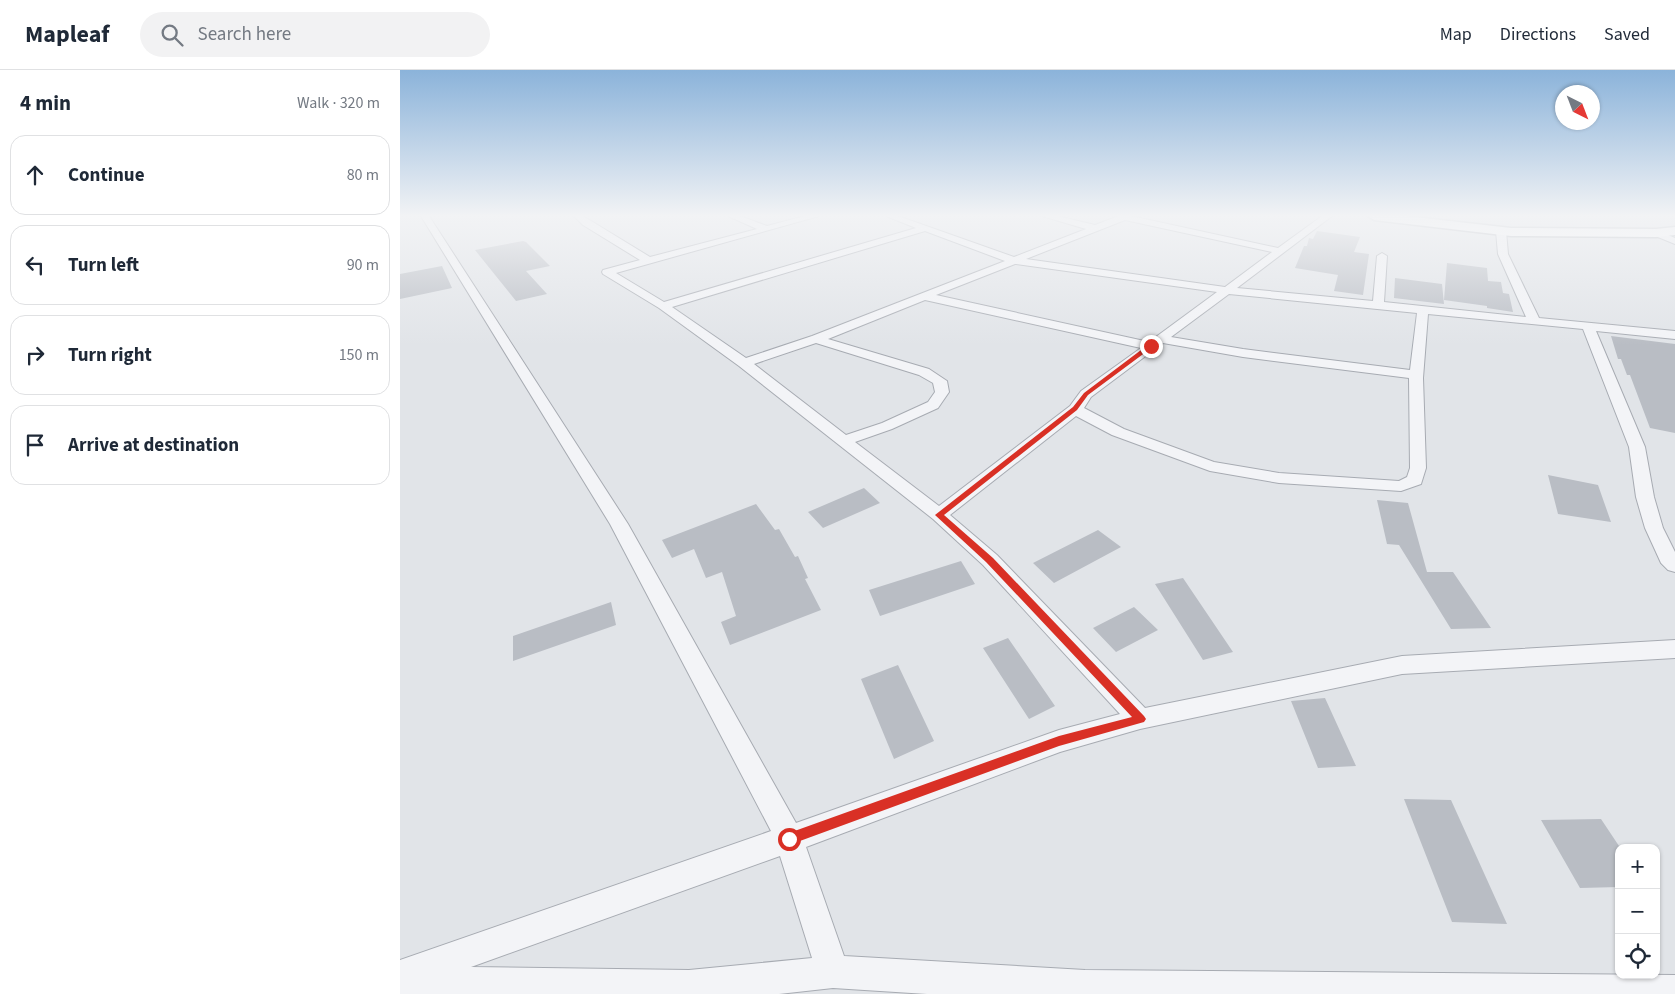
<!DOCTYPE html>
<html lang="en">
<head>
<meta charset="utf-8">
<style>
  :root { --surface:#fff; --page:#f2f2f3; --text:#1f2937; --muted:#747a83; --line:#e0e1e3 }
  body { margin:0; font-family:"Source Sans 3",sans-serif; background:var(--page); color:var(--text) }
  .controls { position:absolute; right:15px; bottom:15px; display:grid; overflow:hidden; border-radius:10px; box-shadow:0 1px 4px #0004 }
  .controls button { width:45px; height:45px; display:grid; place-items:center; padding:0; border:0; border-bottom:1px solid var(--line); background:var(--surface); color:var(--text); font:25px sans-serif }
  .compass { position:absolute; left:1155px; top:15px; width:45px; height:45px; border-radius:50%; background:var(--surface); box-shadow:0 1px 4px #0004; rotate:138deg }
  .stop { position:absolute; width:15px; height:15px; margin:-11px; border:4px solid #d93025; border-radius:50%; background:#fff }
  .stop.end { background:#d93025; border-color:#fff; box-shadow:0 1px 5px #0008 }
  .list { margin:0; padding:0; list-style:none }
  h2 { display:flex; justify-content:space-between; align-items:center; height:65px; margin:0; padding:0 20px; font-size:21px }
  h2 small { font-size:16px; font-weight:400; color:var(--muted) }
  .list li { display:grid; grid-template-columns:32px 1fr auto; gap:15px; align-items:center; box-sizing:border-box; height:80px; margin:0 10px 10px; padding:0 10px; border:1px solid var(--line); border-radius:15px }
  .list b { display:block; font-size:19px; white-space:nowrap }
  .list em { font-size:16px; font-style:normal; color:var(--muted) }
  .icon { flex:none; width:28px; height:28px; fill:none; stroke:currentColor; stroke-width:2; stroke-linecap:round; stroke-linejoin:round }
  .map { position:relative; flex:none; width:1275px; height:924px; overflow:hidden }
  header { display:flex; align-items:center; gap:30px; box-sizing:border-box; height:70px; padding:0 25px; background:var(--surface); border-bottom:1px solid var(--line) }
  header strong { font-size:24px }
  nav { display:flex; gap:28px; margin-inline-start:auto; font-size:18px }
  .search { width:350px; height:45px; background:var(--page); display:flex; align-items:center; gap:12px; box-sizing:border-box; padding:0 18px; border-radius:28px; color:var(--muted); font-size:19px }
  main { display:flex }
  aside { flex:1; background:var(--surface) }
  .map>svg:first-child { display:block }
</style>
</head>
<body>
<header>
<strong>Mapleaf</strong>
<div class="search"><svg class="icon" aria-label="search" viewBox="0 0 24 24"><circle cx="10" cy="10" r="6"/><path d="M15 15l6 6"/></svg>Search here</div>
<nav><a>Map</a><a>Directions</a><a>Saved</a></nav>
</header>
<main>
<aside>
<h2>4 min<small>Walk · 320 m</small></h2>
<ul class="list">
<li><svg class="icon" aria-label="ahead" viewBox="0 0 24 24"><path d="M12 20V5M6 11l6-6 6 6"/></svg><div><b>Continue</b></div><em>80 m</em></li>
<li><svg class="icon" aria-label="left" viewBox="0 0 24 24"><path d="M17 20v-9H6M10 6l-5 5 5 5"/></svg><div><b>Turn left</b></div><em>90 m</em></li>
<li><svg class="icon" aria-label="right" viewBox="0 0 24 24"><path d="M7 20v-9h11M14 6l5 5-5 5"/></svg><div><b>Turn right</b></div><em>150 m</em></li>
<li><svg class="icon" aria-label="arrive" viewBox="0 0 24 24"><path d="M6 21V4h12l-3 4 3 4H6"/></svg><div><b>Arrive at destination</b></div></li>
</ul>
</aside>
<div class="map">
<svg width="1275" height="924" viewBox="0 0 1275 924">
  <rect width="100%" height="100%" fill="#e1e4e8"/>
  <path fill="#b9bdc4" d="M917 161 960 167 954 182 969 184 963 225 934 221 938 205 895 198 904 176H907L909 168 913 169Z
    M123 171 126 172 150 196 126 201 147 224 116 231 75 180Z
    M1047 193 1087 198 1088 211 1101 212 1103 223 1109 224 1113 242 1087 238V236L1044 230Z
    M42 196 52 218 0 229V204Z
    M995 208 1042 214 1044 234 994 228Z
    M1211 266 1275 274V363L1250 358 1230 305H1227L1221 289H1218Z
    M1148 405 1198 415 1211 452 1158 444Z
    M464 418 480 433 423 458 408 442Z
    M977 430 1008 433 1027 502H1053L1091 558 1051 559 999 475 987 474Z
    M356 434 375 460 379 459 395 487 398 486 408 508 405 509 421 540 330 575 321 552 336 546 322 502 306 508 294 479 272 488 262 470Z
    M698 460 721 477 654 513 633 493Z
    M561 491 575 514 480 546 469 520Z
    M783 508 833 582 803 590 755 514Z
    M211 532 216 555 113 591V566Z
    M734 537 758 560 716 582 693 558Z
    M608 568 655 636 629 649 583 578Z
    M498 595 534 671 494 689 461 609Z
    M925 628 956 696 918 698 891 631Z
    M1004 729 1051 730 1107 854 1052 852Z
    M1201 749 1219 776V817L1180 818 1141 750Z"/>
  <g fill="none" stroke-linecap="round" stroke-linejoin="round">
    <defs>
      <path id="street" d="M21 146H29L228 454 396 753 659 660 720 644 583 495 533 449 339 296 259 238 203 204 202 202 203 200 240 190 183 155 174 146H183L250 187 357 159 328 146H340L367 156 405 146H419L216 203 264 232 516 158 486 146H498L614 187 686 159 642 146H657L695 155 719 146H731L878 178 922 146H932L837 218 973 231 977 186 982 183 987 186 984 232 1126 247 1098 184 1096 161 1101 158 1106 161 1108 184 1139 248 1275 261V269L1196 261 1245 377 1254 427 1263 458 1275 482V502L1268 500 1261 493 1245 458 1236 427 1229 377 1183 259 1028 244 1023 308 1026 398 1021 414 1001 421 879 413 810 401 712 365 676 346 550 445 597 485 745 638 1002 586 1275 570V588L1002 604 740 659 660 682 406 777 444 886 685 900 1275 905V924H527L433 918 379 924H0V890L371 761 210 454ZM725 150 872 182 825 217 626 189ZM525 161 605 191 412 266 346 288 272 237ZM615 194H616L817 222 749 272 536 225ZM829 224 1017 243 1010 300 843 279 771 267ZM525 230 741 278 681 321 670 336 539 436 455 372 492 359 538 338 549 322 547 311 529 299 428 269ZM416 273 519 305 533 313 535 322 528 332 482 353 446 365 354 294ZM763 273 843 287 1009 308 1010 398 1007 407 999 411 879 403 814 392 724 359 684 338 691 327ZM380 786 412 888 289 900 71 897Z
        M1256 160 1275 168V174L1253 165V161Z"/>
      <path id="secondary" d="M968 146H1006L1111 158 1256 159 1275 157V165L1256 167 1111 166 974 150Z"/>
    </defs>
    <use href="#street" stroke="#a7abb2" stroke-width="2"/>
    <use href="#secondary" stroke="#a7abb2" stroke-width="3"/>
    <use href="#street" fill="#f3f4f7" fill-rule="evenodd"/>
    <use href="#secondary" fill="#fff" fill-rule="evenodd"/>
  </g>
  <linearGradient id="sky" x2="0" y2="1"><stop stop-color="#8bb3da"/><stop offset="0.53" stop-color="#f2f3f5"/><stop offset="1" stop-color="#f2f3f5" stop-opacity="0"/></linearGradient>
  <rect width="1275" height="275" fill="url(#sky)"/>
  <path fill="#d93025" d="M749 274 754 276 688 325 677 340 544 445 593 488 744 646 746 649 744 652 659 676 389 775 385 773 383 769 385 765 389 763 659 666 732 647 586 492 535 445 673 337 684 323Z"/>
</svg>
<div class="controls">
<button>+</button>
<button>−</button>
<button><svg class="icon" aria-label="locate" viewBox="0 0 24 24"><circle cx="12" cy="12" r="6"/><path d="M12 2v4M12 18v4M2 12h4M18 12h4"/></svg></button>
</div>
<svg class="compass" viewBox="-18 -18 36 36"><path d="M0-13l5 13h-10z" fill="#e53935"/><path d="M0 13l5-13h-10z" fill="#747a83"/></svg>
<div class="stop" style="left:389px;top:769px"></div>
<div class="stop end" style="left:751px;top:276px"></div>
</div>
</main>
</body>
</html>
